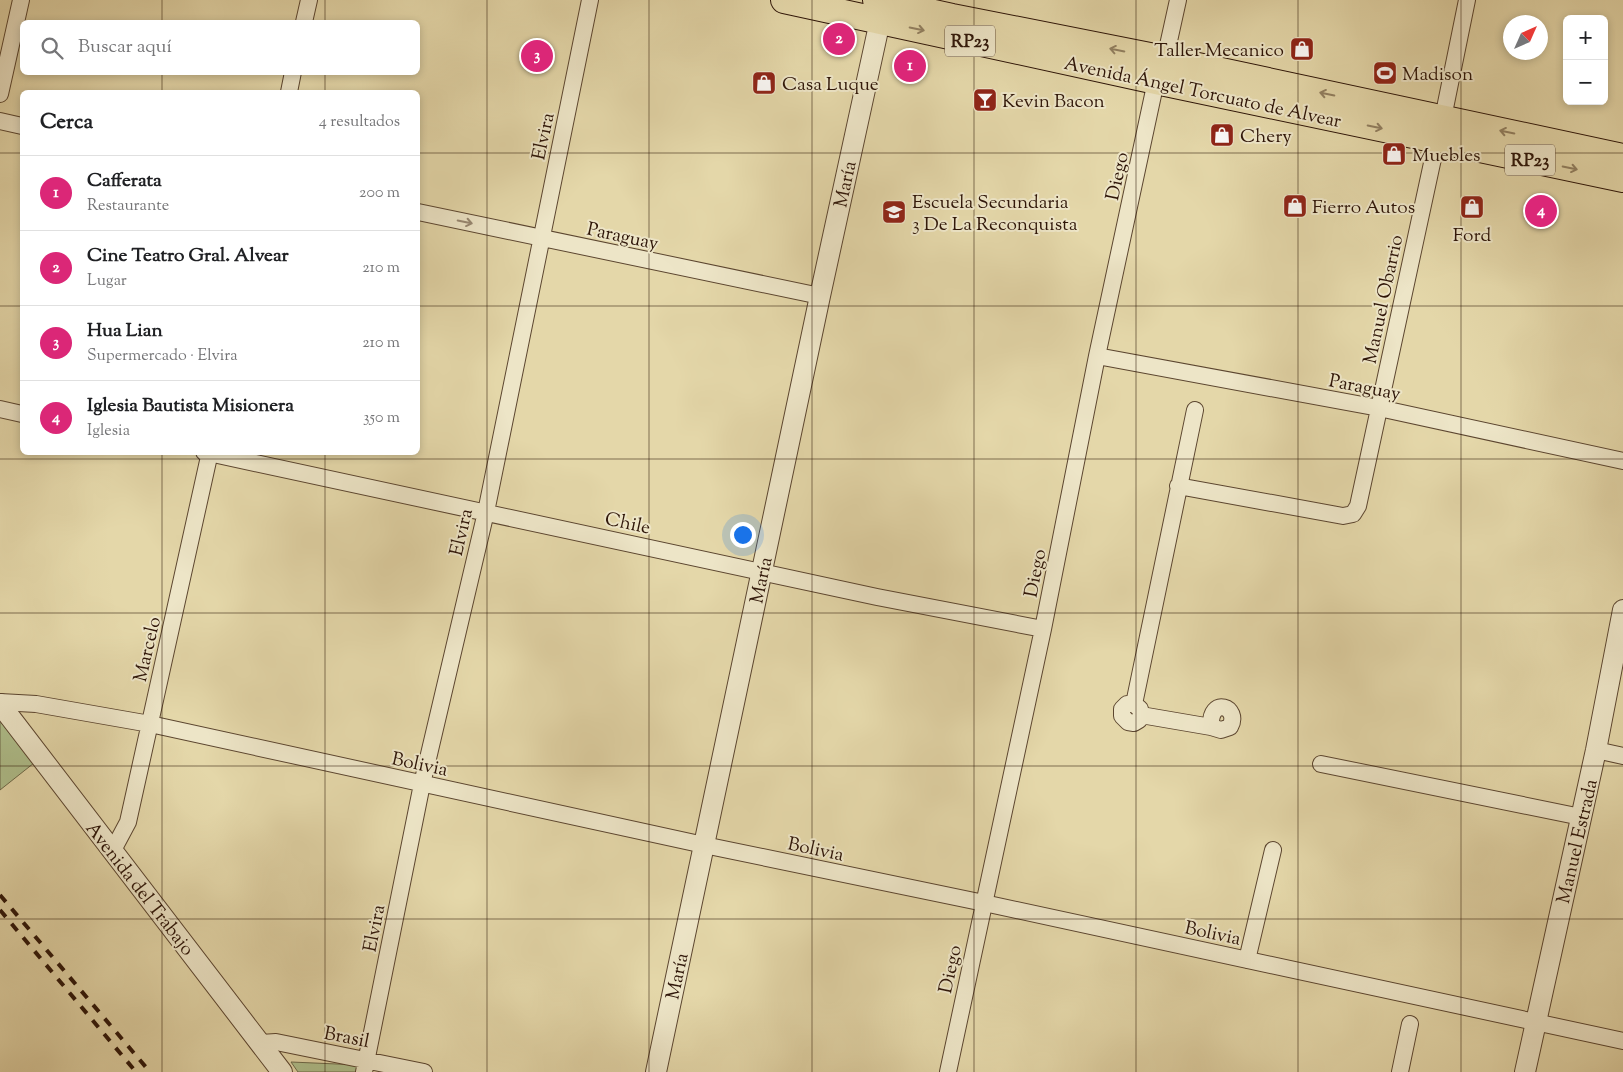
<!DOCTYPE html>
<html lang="es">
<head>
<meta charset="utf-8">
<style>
  :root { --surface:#fff; --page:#f6f6f6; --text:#202124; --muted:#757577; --line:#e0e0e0; --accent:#db2777 }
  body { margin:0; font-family:"Sorts Mill Goudy",serif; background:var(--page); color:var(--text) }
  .controls { position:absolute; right:15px; top:15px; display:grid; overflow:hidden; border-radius:8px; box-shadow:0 2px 8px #0003 }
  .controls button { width:45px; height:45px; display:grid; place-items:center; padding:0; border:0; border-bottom:1px solid var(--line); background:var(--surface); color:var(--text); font:25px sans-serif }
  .compass { position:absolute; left:1503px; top:15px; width:45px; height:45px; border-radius:50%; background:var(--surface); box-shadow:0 2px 8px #0003; rotate:45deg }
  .you { position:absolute; left:742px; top:534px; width:18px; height:18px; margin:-12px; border:4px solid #fff; border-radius:50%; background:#1a73e8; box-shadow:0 0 0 8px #1a73e833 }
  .badge { display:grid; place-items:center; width:32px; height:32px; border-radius:50%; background:var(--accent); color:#fff; font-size:16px; font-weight:700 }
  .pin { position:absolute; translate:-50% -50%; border:2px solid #fff; box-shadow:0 1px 5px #0006 }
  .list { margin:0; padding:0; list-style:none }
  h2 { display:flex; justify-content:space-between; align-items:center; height:65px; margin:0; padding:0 20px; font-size:21px }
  h2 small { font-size:16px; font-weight:400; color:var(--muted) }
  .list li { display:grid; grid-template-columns:32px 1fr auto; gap:15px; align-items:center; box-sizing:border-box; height:75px; padding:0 20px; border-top:1px solid var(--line) }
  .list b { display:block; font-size:19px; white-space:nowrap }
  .list p { margin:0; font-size:16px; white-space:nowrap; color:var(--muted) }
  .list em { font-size:16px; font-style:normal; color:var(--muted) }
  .icon { flex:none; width:28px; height:28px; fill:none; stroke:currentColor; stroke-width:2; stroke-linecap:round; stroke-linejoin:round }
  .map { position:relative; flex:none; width:1623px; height:1072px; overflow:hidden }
  .search { position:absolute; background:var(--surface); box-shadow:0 2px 8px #0003; left:20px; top:20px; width:400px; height:55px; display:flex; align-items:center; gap:12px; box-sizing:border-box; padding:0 18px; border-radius:8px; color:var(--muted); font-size:19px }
  .panel { position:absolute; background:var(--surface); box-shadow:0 2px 8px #0003; left:20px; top:90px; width:400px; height:365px; border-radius:8px }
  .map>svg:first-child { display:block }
</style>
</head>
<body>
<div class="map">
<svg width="1623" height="1072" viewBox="0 0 1623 1072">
  <rect width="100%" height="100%" fill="#e4d7a9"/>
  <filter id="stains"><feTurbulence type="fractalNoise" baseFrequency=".004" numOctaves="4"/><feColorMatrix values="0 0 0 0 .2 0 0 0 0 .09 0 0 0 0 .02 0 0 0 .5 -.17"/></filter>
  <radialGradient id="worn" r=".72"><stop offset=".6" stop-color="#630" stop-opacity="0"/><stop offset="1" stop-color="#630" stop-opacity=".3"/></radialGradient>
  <path fill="#afbf8c" stroke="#6e6a4a" d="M0 721 34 763 0 790Z
    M291 1062 360 1065 359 1072H298Z"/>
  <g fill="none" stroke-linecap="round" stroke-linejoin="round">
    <defs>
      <path id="minor" d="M304 22 309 0
        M1165 59 1178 0
        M289 92 293 72
        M0 94 21 0
        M1443 118 1467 0
        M0 121 22 126
        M418 212 820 296
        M1097 356 1379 408 1623 461
        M0 409 22 414
        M1195 410 1134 704 1140 709 1141 715 1211 727 1221 730 1230 727C1241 707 1209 695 1211 727
        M204 452 877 597 1043 629
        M1178 486 1343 516 1353 514 1358 506 1437 140
        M0 702 36 704 150 724 704 845 984 903 1623 1041
        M1134 704H1127L1122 709V716L1128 722 1134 723 1139 720 1141 715
        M1596 750 1623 756
        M1321 764 1581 817
        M112 852 128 822 210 452
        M1247 960 1273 850
        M261 1043 276 1042 424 1072
        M364 1072 422 784 486 512 590 0
        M948 1072 1043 629 1097 356 1156 81
        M1400 1072 1410 1024"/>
      <path id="tertiary" d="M0 704 282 1072
        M656 1072 820 296 883 7
        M1525 1072 1596 750 1623 610"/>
      <path id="primary" d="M784 0 1156 81 1623 179
        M876 0 952 17 1165 59 1623 157"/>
    </defs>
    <use href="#minor" stroke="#5c4630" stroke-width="18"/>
    <use href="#tertiary" stroke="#5c4630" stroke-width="22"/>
    <use href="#primary" stroke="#2e1508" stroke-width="28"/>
    <use href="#minor" stroke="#ede5c7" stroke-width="16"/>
    <use href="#tertiary" stroke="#ede5c7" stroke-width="20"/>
    <use href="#primary" stroke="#e4d7a9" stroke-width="26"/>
    <path stroke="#2e1508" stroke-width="4" stroke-dasharray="9 9" stroke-linecap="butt" d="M0 895 150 1072
      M0 910 136 1072"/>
  </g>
  <defs><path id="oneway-shaft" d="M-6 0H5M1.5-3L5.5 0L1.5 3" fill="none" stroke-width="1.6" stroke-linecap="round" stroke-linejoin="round" transform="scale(1.25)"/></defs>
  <g stroke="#928061">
    <use href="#oneway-shaft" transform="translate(917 29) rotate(12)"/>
    <use href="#oneway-shaft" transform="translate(1117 50) rotate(-169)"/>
    <use href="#oneway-shaft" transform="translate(1327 94) rotate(-168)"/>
    <use href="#oneway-shaft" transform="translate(1375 127) rotate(12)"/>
    <use href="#oneway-shaft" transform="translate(1507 132) rotate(-168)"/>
    <use href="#oneway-shaft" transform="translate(1570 168) rotate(12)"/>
  </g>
  <use stroke="#978771" href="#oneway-shaft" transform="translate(465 222) rotate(12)"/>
  <path fill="none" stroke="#2e1508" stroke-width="1" stroke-opacity="0.55" d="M162 0V22M325 0V22M487 0V1072M649 0V1072M812 0V1072M974 0V1072M1136 0V1072M1298 0V1072M1461 0V1072M162 72V92M325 72V92M0 153H22M418 153H1623M0 306H22M418 306H1623M162 452V1072M325 452V1072M0 459H1623M0 613H1623M0 766H1623M0 919H1623"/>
  <defs>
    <symbol id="shop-square" viewBox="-11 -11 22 22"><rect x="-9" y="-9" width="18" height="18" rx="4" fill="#8f2418" stroke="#ede5c7"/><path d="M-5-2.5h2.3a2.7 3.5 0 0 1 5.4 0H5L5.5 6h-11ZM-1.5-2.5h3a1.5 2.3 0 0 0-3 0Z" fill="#fff"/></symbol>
    <symbol id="stadium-square" viewBox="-11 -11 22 22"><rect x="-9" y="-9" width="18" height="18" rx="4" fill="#8f2418" stroke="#ede5c7"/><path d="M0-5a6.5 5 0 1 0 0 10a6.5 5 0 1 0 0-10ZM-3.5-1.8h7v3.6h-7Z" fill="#fff"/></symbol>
    <symbol id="bar-square" viewBox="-11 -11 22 22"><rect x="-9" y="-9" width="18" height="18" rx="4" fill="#8f2418" stroke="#ede5c7"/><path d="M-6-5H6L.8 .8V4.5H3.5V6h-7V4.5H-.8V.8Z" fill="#fff"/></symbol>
    <symbol id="school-square" viewBox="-11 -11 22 22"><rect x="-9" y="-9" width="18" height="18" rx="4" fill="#8f2418" stroke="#ede5c7"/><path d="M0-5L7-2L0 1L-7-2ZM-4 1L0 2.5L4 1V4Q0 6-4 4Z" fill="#fff"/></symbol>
  </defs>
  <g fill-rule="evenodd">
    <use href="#shop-square" x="1288" y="35" width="28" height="28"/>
    <use href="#stadium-square" x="1371" y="59" width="28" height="28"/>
    <use href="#shop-square" x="750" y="69" width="28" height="28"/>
    <use href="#bar-square" x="971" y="86" width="28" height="28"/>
    <use href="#shop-square" x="1208" y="121" width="28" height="28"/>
    <use href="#shop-square" x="1380" y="140" width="28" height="28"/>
    <use href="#shop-square" x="1281" y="192" width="28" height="28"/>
    <use href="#shop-square" x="1458" y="193" width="28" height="28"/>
    <use href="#school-square" x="880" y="198" width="28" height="28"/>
  </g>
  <g text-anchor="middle" stroke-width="4" stroke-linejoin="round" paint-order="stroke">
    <g fill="#ede5c7" stroke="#675341" stroke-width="1">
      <rect x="945" y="25.5" width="50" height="31" rx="4"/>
      <rect x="1505" y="144.5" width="50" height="31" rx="4"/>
    </g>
    <g font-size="18" font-weight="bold" fill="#2e1508">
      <text x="970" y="47">RP23</text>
      <text x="1530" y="166">RP23</text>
    </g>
    <g font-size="19" fill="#2e1508" stroke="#ede5c7" text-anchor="start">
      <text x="1284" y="56" text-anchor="end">Taller Mecanico</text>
      <text x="1402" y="80">Madison</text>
      <text x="782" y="90">Casa Luque</text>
      <text x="1002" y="107">Kevin Bacon</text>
      <text x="1240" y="142">Chery</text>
      <text x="1412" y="161">Muebles</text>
      <text x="912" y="208">Escuela Secundaria<tspan x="912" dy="22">3 De La Reconquista</tspan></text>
      <text x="1312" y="213">Fierro Autos</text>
      <text x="1472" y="241" text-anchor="middle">Ford</text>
    </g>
    <g font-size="19" fill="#2e1508" stroke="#ede5c7">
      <text transform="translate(1203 91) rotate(12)" y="7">Avenida Ángel Torcuato de Alvear</text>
      <text transform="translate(542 136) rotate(-78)" y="7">Elvira</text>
      <text transform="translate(1116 176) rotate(-78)" y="7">Diego</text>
      <text transform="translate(844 184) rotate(-78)" y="7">María</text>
      <text transform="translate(623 235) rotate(12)" y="7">Paraguay</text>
      <text transform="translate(1382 299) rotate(-78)" y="7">Manuel Obarrio</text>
      <text transform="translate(1365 386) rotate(11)" y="7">Paraguay</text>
      <text transform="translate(628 522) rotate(12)" y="7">Chile</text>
      <text transform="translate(460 532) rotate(-77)" y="7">Elvira</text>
      <text transform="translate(1034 573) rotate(-79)" y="7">Diego</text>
      <text transform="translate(760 580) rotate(-78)" y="7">María</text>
      <text transform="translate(146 649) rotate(-77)" y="7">Marcelo</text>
      <text transform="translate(420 763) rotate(12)" y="7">Bolivia</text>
      <text transform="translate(1576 841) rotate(-77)" y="7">Manuel Estrada</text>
      <text transform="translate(816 848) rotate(12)" y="7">Bolivia</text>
      <text transform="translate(141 888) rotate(52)" y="7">Avenida del Trabajo</text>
      <text transform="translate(373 928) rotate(-79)" y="7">Elvira</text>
      <text transform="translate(1213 932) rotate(12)" y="7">Bolivia</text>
      <text transform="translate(949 969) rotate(-78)" y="7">Diego</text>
      <text transform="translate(676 976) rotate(-78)" y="7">María</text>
      <text transform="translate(347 1036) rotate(11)" y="7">Brasil</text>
    </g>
  </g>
  <rect width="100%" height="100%" filter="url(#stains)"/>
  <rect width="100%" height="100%" fill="url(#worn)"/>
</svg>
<div class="controls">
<button>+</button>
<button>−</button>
</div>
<svg class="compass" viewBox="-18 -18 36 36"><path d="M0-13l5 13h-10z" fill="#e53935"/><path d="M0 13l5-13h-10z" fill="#757577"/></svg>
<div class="you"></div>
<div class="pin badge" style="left:910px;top:66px">1</div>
<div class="pin badge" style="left:839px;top:39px">2</div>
<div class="pin badge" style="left:537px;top:56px">3</div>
<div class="pin badge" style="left:1541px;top:211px">4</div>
<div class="search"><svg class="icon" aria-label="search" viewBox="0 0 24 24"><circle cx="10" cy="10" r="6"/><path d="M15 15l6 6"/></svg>Buscar aquí</div>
<section class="panel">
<h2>Cerca<small>4 resultados</small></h2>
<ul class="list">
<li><span class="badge">1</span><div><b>Cafferata</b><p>Restaurante</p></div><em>200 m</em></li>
<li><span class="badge">2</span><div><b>Cine Teatro Gral. Alvear</b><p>Lugar</p></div><em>210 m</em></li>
<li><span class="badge">3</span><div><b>Hua Lian</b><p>Supermercado · Elvira</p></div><em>210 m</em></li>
<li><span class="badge">4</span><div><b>Iglesia Bautista Misionera</b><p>Iglesia</p></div><em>350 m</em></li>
</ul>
</section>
</div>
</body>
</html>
